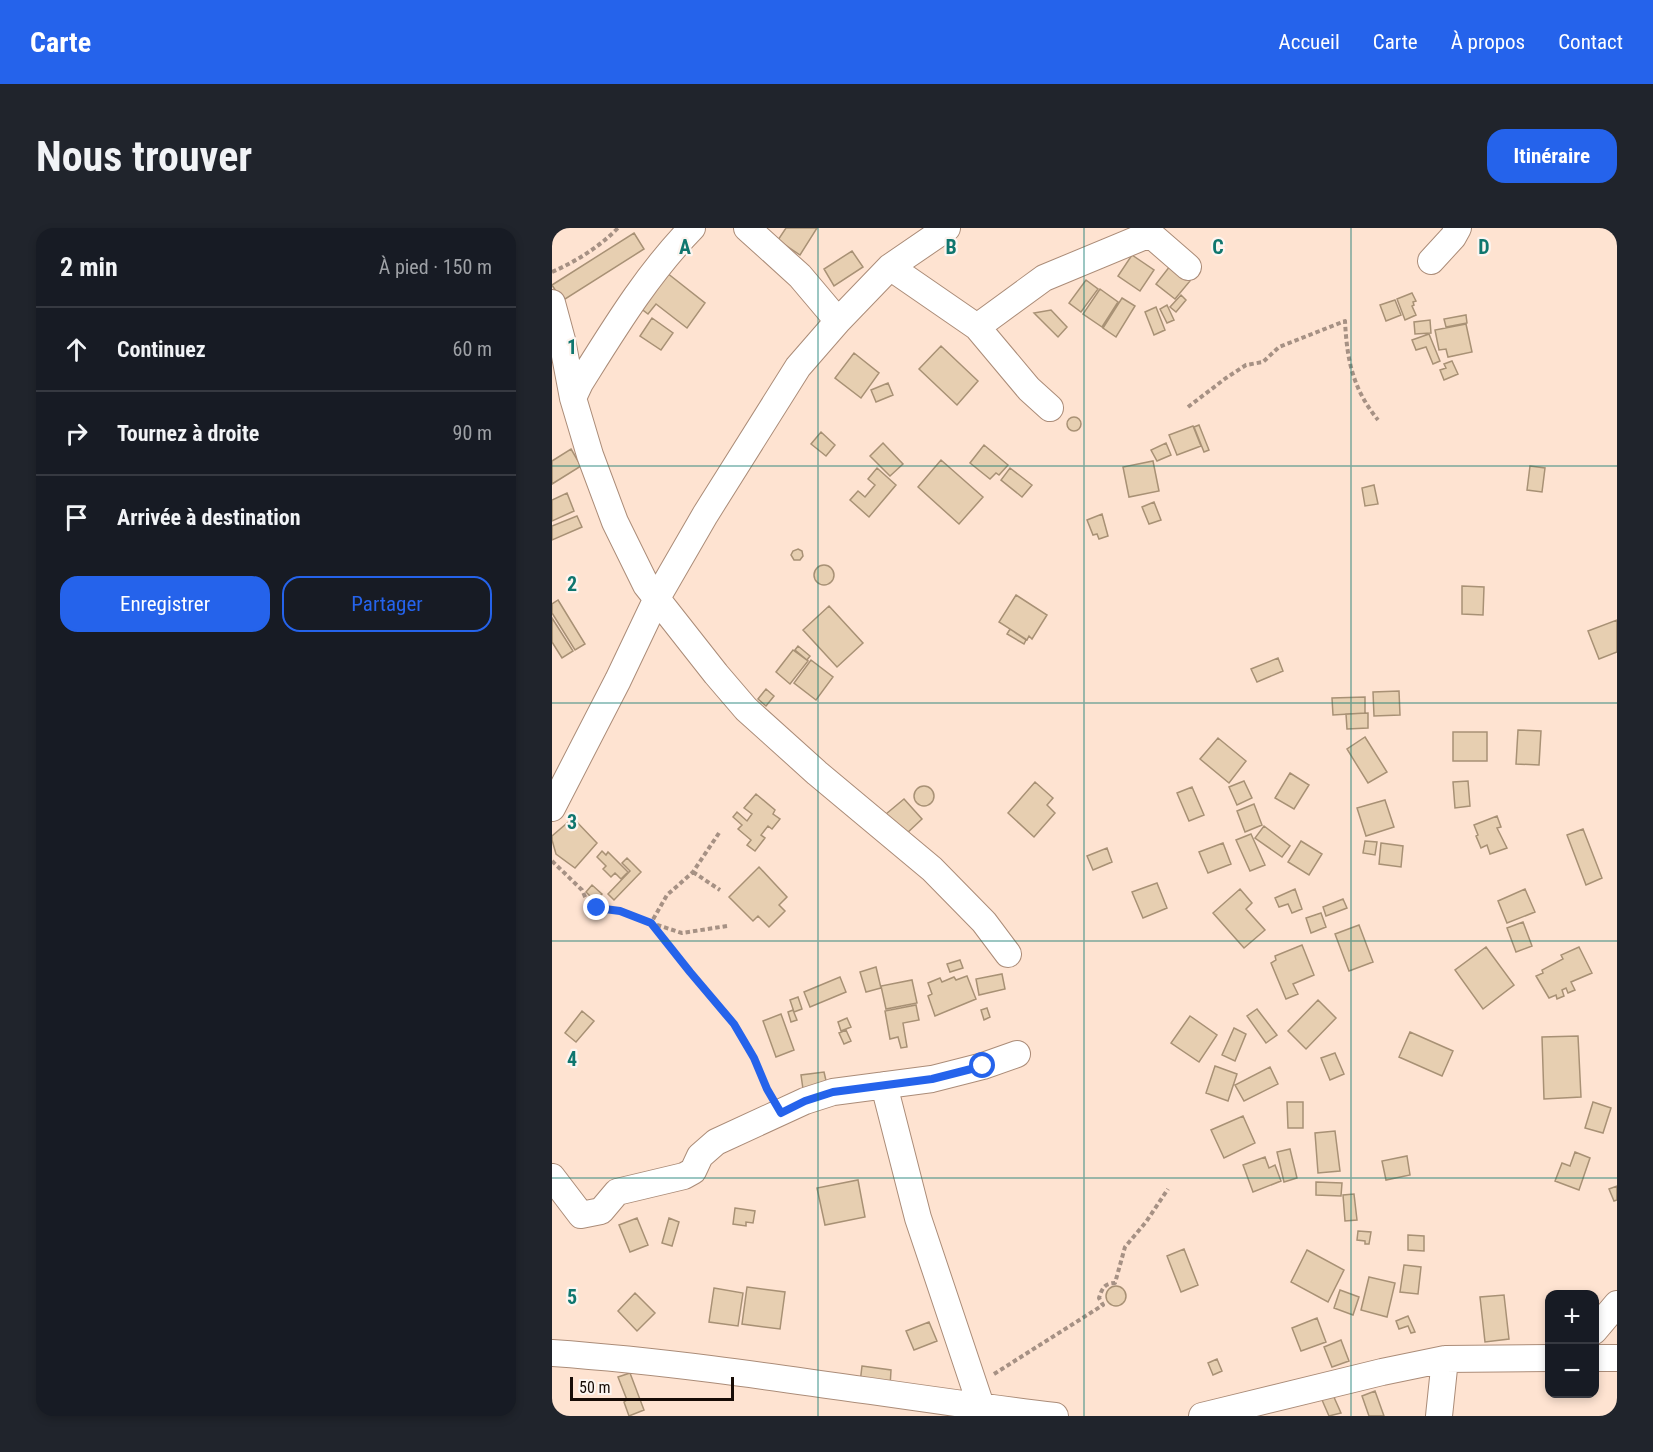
<!DOCTYPE html>
<html lang="fr">
<head>
<meta charset="utf-8">
<style>
  :root { --surface:#171b24; --page:#20242c; --text:#f1f3f6; --muted:#9ea1a6; --line:#363941; --accent:#2563eb }
  body { margin:0; font-family:"Roboto Condensed",sans-serif; background:var(--page); color:var(--text) }
  .controls { position:absolute; right:18px; bottom:18px; display:grid; overflow:hidden; border-radius:12px; box-shadow:0 3px 9px #0003 }
  .controls button { width:54px; height:54px; display:grid; place-items:center; padding:0; border:0; border-bottom:2px solid var(--line); background:var(--surface); color:var(--text); font:30px sans-serif }
  .scale { position:absolute; left:18px; bottom:15px; width:164px; box-sizing:border-box; padding-left:6px; border:3px solid #170c06; border-top:0; font-size:16px; line-height:21px; white-space:nowrap; color:#170c06; -webkit-text-stroke:4px #fcf5f0; paint-order:stroke }
  .stop { position:absolute; width:18px; height:18px; margin:-14px; border:4px solid #2563eb; border-radius:50%; background:#fff }
  .stop.end { background:#2563eb; border-color:#fff; box-shadow:0 2px 6px #0008 }
  .list { margin:0; padding:0; list-style:none }
  h2 { display:flex; justify-content:space-between; align-items:center; height:78px; margin:0; padding:0 24px; font-size:26px }
  h2 small { font-size:20px; font-weight:400; color:var(--muted) }
  .list li { display:grid; grid-template-columns:39px 1fr auto; gap:18px; align-items:center; box-sizing:border-box; height:84px; padding:0 24px; border-top:2px solid var(--line) }
  .list b { display:block; font-size:22px; white-space:nowrap }
  .list em { font-size:20px; font-style:normal; color:var(--muted) }
  .actions { display:flex; gap:12px; padding:18px 24px }
  .actions a { flex:1; padding:14px 0; border:2px solid var(--accent); border-radius:18px; text-align:center; font-size:21px; color:var(--accent) }
  .actions .main { background:var(--accent); color:#fff }
  .icon { flex:none; width:33px; height:33px; fill:none; stroke:currentColor; stroke-width:2; stroke-linecap:round; stroke-linejoin:round }
  .map { position:relative; flex:none; width:1065px; height:1188px; overflow:hidden; border-radius:18px }
  header { display:flex; align-items:center; gap:36px; box-sizing:border-box; height:84px; padding:0 30px; background:var(--accent); color:#fff }
  header strong { font-size:28px }
  nav { display:flex; gap:33px; margin-inline-start:auto; font-size:21px }
  .intro { display:flex; align-items:center; justify-content:space-between; box-sizing:border-box; height:144px; padding:0 36px }
  h1 { margin:0; font-size:42px }
  .button { padding:15px 27px; border-radius:18px; background:var(--accent); color:#fff; font-size:21px; font-weight:700 }
  main { display:flex; gap:36px; padding:0 36px }
  aside { flex:1; background:var(--surface); border-radius:18px; box-shadow:0 3px 9px #0003 }
  .map>svg:first-child { display:block }
</style>
</head>
<body>
<header>
<strong>Carte</strong>
<nav><a>Accueil</a><a>Carte</a><a>À propos</a><a>Contact</a></nav>
</header>
<div class="intro"><h1>Nous trouver</h1><a class="button">Itinéraire</a></div>
<main>
<aside>
<h2>2 min<small>À pied · 150 m</small></h2>
<ul class="list">
<li><svg class="icon" aria-label="ahead" viewBox="0 0 24 24"><path d="M12 20V5M6 11l6-6 6 6"/></svg><div><b>Continuez</b></div><em>60 m</em></li>
<li><svg class="icon" aria-label="right" viewBox="0 0 24 24"><path d="M7 20v-9h11M14 6l5 5-5 5"/></svg><div><b>Tournez à droite</b></div><em>90 m</em></li>
<li><svg class="icon" aria-label="arrive" viewBox="0 0 24 24"><path d="M6 21V4h12l-3 4 3 4H6"/></svg><div><b>Arrivée à destination</b></div></li>
</ul>
<div class="actions"><a class="main">Enregistrer</a><a>Partager</a></div>
</aside>
<div class="map">
<svg width="1065" height="1188" viewBox="0 0 1065 1188">
  <rect width="100%" height="100%" fill="#fee3d1"/>
  <path fill="#e7cfb1" stroke="#a89175" stroke-width="1.5" d="M234 0H265L248 27 226 12Z
    M82 5 92 21 10 73 0 57Z
    M300 23 311 39 282 58 272 41Z
    M580 27 602 42 588 63 566 48Z
    M618 38 638 53 623 71 604 56Z
    M110 41 153 75 135 100 104 76 96 86 83 76Z
    M534 52 546 61 529 84 517 75Z
    M548 61 566 74 550 99 531 86Z
    M860 65 864 73 861 74 862 77 860 78 864 87 853 92 845 71Z
    M629 67 634 72 624 84 618 79Z
    M570 70 583 78 564 109 551 100Z
    M843 72 849 87 834 93 828 77Z
    M615 77 622 92 615 95 608 81Z
    M604 79 613 102 602 107 593 84Z
    M499 82 515 99 506 109 482 85Z
    M914 87 915 95 894 99 892 91Z
    M100 90 121 105 109 122 88 108Z
    M878 92 879 105 863 106 862 94Z
    M914 96 920 124 896 129 894 121 887 122 883 102Z
    M877 106 888 133 881 136 874 119 864 122 860 112Z
    M389 118 426 153 405 177 367 141Z
    M302 125 327 145 309 170 283 150Z
    M900 133 906 146 892 152 888 142 894 140 892 136Z
    M336 155 341 167 324 174 319 162Z
    M515 196a7 7 0 1 1 14 0a7 7 0 1 1-14 0Z
    M647 197 657 222 652 224 642 199Z
    M641 198 649 218 625 227 617 207Z
    M269 204 283 217 274 228 259 216Z
    M331 215 351 236 338 248 318 228Z
    M614 215 619 227 605 233 599 222Z
    M432 217 456 237 447 247 444 245 438 251 418 235Z
    M19 221 29 238 0 256V233Z
    M389 232 431 269 407 296 366 259Z
    M601 233 607 263 577 269 571 239Z
    M978 238 993 240 990 264 975 262Z
    M325 240 344 257 317 289 298 272 306 263 313 269 323 257 316 251Z
    M458 240 480 257 470 269 449 252Z
    M822 257 826 276 813 278 810 260Z
    M15 265 22 283 0 293V272Z
    M602 274 609 292 597 296 590 279Z
    M550 286 556 308 547 311 545 306 541 307 535 292Z
    M25 288 30 299 0 312V298Z
    M246 321 250 323 251 328 248 332H242L239 327 241 323Z
    M262 347a10 10 0 1 1 20 0a10 10 0 1 1-20 0Z
    M910 358 932 359 931 387 910 386Z
    M464 367 495 387 480 411 477 408 475 412 447 394Z
    M6 372 33 416 23 422 0 385V376Z
    M277 378 311 415 285 439 251 402Z
    M0 390 21 423 10 430 0 414Z
    M1065 392V424L1047 431 1036 403Z
    M458 401 474 412 472 416 455 406Z
    M246 418 258 428 255 432 243 422Z
    M241 422 256 433 238 456 224 444Z
    M726 430 731 443 705 454 699 441Z
    M259 432 281 449 264 472 242 455Z
    M214 461 222 468 214 478 206 471Z
    M847 463 848 487 822 488 821 464Z
    M813 469V485L781 487 780 470Z
    M816 485V500L795 501 794 486Z
    M966 502 989 503 987 537 964 536Z
    M901 504H935V533H901Z
    M813 509 835 544 816 555 795 521Z
    M666 510 694 533 677 555 648 531Z
    M738 545 757 557 742 581 723 570Z
    M692 553 700 570 685 577 677 559Z
    M916 553 918 578 903 580 901 554Z
    M483 554 501 570 495 577 503 585 482 609 456 585Z
    M362 568a10 10 0 1 1 20 0a10 10 0 1 1-20 0Z
    M640 559 652 587 637 593 625 565Z
    M204 566 223 582 221 586 228 591 220 601 216 598 209 607 213 610 203 623 195 617 199 612 186 601 190 597 181 589 185 584 195 593 200 586 192 580Z
    M352 571 370 591 353 607 334 586Z
    M833 572 842 599 814 608 805 580Z
    M702 576 710 597 693 604 685 583Z
    M945 588 949 599 945 600 955 620 938 626 935 617 929 620 924 608 926 607 922 597Z
    M21 590 45 615 23 640 4 626 0 612V608Z
    M712 598 738 618 730 629 703 610Z
    M1031 601 1050 650 1034 657 1015 607Z
    M699 606 713 637 698 643 684 612Z
    M749 613 770 626 757 647 736 634Z
    M813 613 825 614 823 627 811 625Z
    M671 615 679 636 656 645 647 624Z
    M829 615 851 618 849 639 827 636Z
    M555 620 560 634 541 642 535 628Z
    M50 623 54 627 56 624 76 644 69 651 63 645 59 649 51 641 54 638 45 629Z
    M75 630 89 644 62 672 56 666 78 643 70 635Z
    M207 639 235 669 227 677 233 683 217 699 206 688 201 693 177 669Z
    M605 655 615 680 591 690 580 664Z
    M40 657 50 666 43 673 34 664Z
    M688 661 700 675 694 681 713 702 692 720 661 685Z
    M743 661 750 681 740 685 736 676 727 679 723 670Z
    M973 661 983 684 955 695 946 673Z
    M791 671 795 680 774 688 771 679Z
    M769 685 774 699 759 705 754 690Z
    M971 694 980 718 964 724 955 700Z
    M807 697 821 734 797 743 783 706Z
    M750 717 762 747 741 756 746 766 734 771 719 735 724 732 723 728Z
    M934 719 962 757 931 781 903 742Z
    M1027 719 1040 745 1019 754 1023 762 1016 765 1014 760 1010 762 1012 768 1005 771 1004 767 997 770 984 748 991 745 990 742 1011 731 1009 727Z
    M408 732 411 740 398 744 395 736Z
    M324 739 329 760 314 764 308 744Z
    M450 746 453 761 427 767 424 751Z
    M415 748 424 771 383 788 376 768 380 766 376 755 388 750 390 754 402 749 404 752Z
    M288 749 294 764 258 779 252 764Z
    M360 752 365 775 334 781 329 758Z
    M246 769 250 781 242 784 238 772Z
    M766 772 784 790 754 821 736 803Z
    M364 777 367 792 351 795 355 819 349 820 346 809 338 811 333 783Z
    M435 780 438 789 432 792 429 782Z
    M705 781 725 807 714 815 695 788Z
    M241 782 245 792 239 794 236 784Z
    M30 783 42 793 24 814 13 805Z
    M229 786 242 822 224 829 211 793Z
    M638 788 665 807 647 834 619 815Z
    M295 790 299 799 289 803 286 794Z
    M682 800 694 806 683 833 670 827Z
    M294 802 299 813 292 816 287 805Z
    M858 804 901 823 890 848 847 829Z
    M1026 808 1029 869 992 871 990 809Z
    M783 825 792 846 778 852 769 830Z
    M663 838 685 846 676 873 654 865Z
    M718 839 726 856 692 873 683 857Z
    M272 844 275 857 251 861 249 847Z
    M735 874H751V900H736Z
    M1041 874 1059 880 1051 905 1033 900Z
    M691 888 703 915 672 930 659 902Z
    M783 903 788 943 766 945 763 905Z
    M738 921 745 950 732 954 725 924Z
    M1023 924 1038 930 1027 962 1003 953 1010 935 1018 938Z
    M855 928 858 947 834 952 830 933Z
    M713 929 717 940 723 937 729 953 701 964 691 937Z
    M306 952 313 989 273 997 265 960Z
    M764 954 790 955 789 968 764 967Z
    M1065 958V972L1062 973 1057 961Z
    M802 966 805 992 793 993 791 967Z
    M183 980 203 983 201 995 194 994V998L181 996Z
    M85 990 96 1017 78 1024 67 997Z
    M117 990 127 994 120 1018 110 1015Z
    M806 1003 819 1004 817 1016H813V1013L805 1012Z
    M856 1007 872 1008V1023L856 1022Z
    M632 1021 646 1057 629 1064 615 1028Z
    M755 1022 792 1042 776 1074 739 1054Z
    M852 1037 869 1039 866 1066 848 1064Z
    M817 1049 843 1055 835 1089 809 1082Z
    M554 1068a10 10 0 1 1 20 0a10 10 0 1 1-20 0Z
    M195 1059 233 1064 228 1101 190 1096Z
    M162 1060 191 1065 186 1098 157 1094Z
    M788 1062 807 1069 801 1087 782 1080Z
    M83 1065 103 1085 85 1103 66 1083Z
    M952 1067 957 1111 933 1114 928 1069Z
    M856 1088 863 1104 859 1105 856 1098 847 1101 844 1093Z
    M765 1090 774 1114 749 1123 740 1100Z
    M377 1094 385 1113 362 1122 354 1103Z
    M789 1112 797 1133 780 1139 772 1119Z
    M665 1131 670 1143 661 1147 656 1135Z
    M310 1138 339 1142 338 1159 308 1155Z
    M78 1145 92 1182 77 1188 72 1174 75 1172 66 1149Z
    M823 1163 832 1188H817L810 1168Z
    M781 1167 789 1185 777 1188 770 1172Z"/>
  <g fill="none" stroke-linecap="round" stroke-linejoin="round">
    <defs>
      <path id="minor" d="M195 0 248 48 286 93
        M595 0 598 6 636 39
        M879 33 901 9 906 0
        M338 39 425 99 477 161 498 180
        M0 75 10 112 21 170 38 227 63 294 94 357 164 446 194 481 265 545 380 641 432 694 456 726
        M425 99 492 50 598 6
        M21 170 28 155C62 101 95 46 140 0
        M0 580 66 452 105 370 153 287 246 139 286 93 338 39 395 0
        M332 857 366 990 429 1178
        M0 949 29 987 49 983 65 964 132 948 141 943 148 928 164 914 253 873 281 864 380 851 431 838 465 826
        M1042 1103 1065 1076
        M0 1125C169 1137 335 1168 503 1188
        M1042 1130H1065
        M650 1188 830 1144 893 1131 998 1130
        M887 1188 893 1131"/>
    </defs>
    <use href="#minor" stroke="#ab8c78" stroke-width="28"/>
    <path stroke="#a69184" stroke-width="4" stroke-dasharray="4.5 3" stroke-linecap="butt" d="M0 44C25 33 47 19 66 0
      M636 179 674 150 694 137 711 134 727 119 793 93C795 133 801 161 826 192
      M167 605 141 644 115 667 99 695 130 705 175 698
      M0 633 30 662 35 673 45 679 68 683 99 695 138 744 182 796 202 830 218 866
      M141 644 168 662
      M442 1146 551 1077 547 1070C550 1061 552 1055 563 1055L573 1019 594 994 616 961"/>
    <use href="#minor" stroke="#fff" stroke-width="26"/>
  </g>
  <g fill="none" stroke-linecap="round" stroke-linejoin="round">
    <path stroke="#2563eb" stroke-width="8" d="M45 680 68 683 99 695 138 744 182 796 202 830 215 861 229 885 253 873 281 864 380 851 431 838"/>
  </g>
  <path fill="none" stroke="#0f766e" stroke-width="1.5" stroke-opacity="0.55" d="M266 0V1188M532 0V1188M799 0V1188M0 238H1065M0 475H1065M0 713H1065M0 950H1065"/>
  <g font-size="20" text-anchor="middle" font-weight="bold" fill="#0f766e" stroke="#fcf5f0" stroke-width="4.5" stroke-linejoin="round" paint-order="stroke">
    <text x="133" y="26">A</text>
    <text x="399" y="26">B</text>
    <text x="666" y="26">C</text>
    <text x="932" y="26">D</text>
    <text x="20" y="126">1</text>
    <text x="20" y="363">2</text>
    <text x="20" y="601">3</text>
    <text x="20" y="838">4</text>
    <text x="20" y="1076">5</text>
  </g>
</svg>
<div class="controls">
<button>+</button>
<button>−</button>
</div>
<div class="scale">50 m</div>
<div class="stop" style="left:431px;top:838px"></div>
<div class="stop end" style="left:45px;top:680px"></div>
</div>
</main>
</body>
</html>
